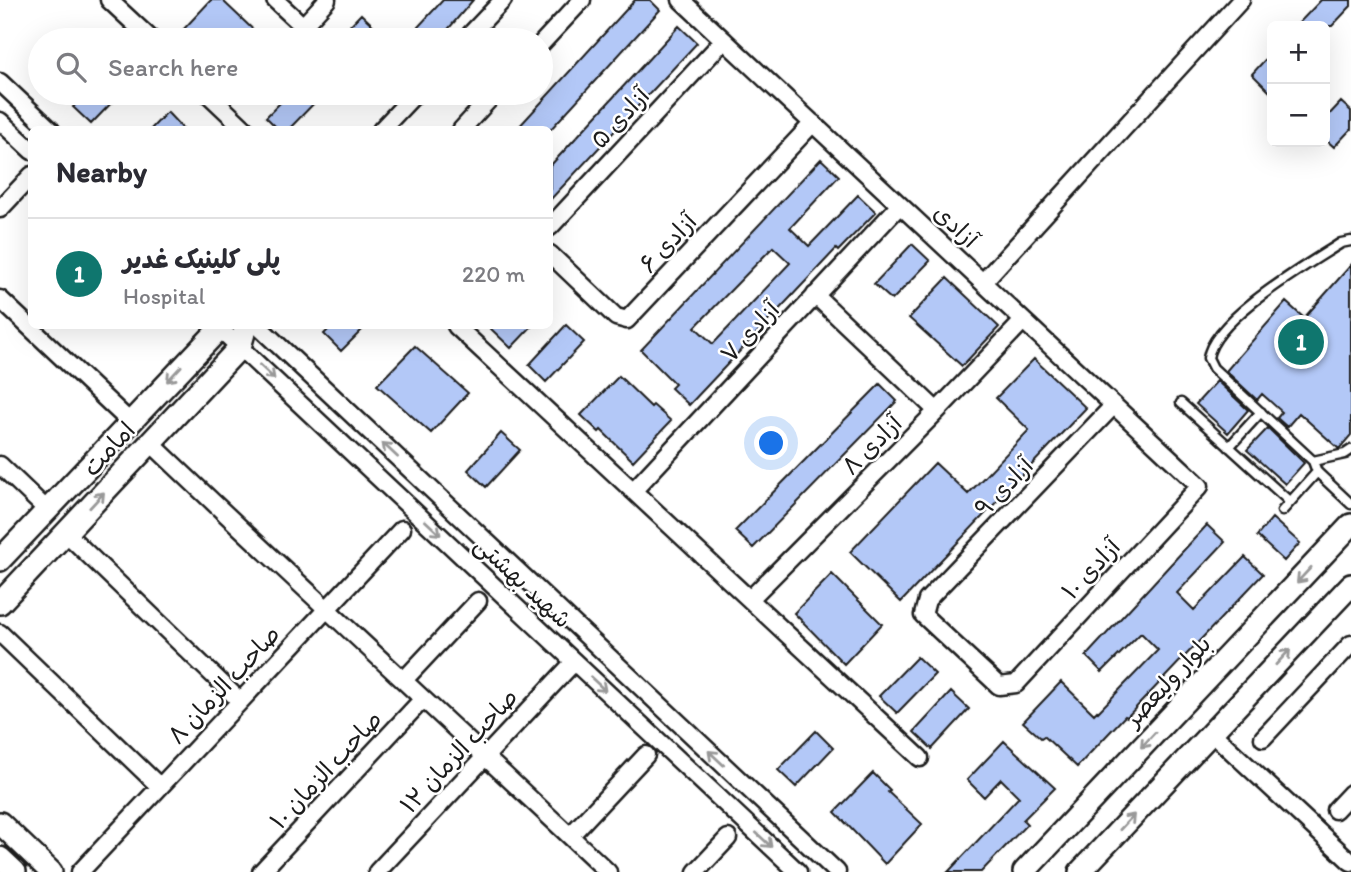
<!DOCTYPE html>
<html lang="en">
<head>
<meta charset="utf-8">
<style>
  :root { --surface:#fff; --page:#f2f2f3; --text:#2b2b33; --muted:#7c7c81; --line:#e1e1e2; --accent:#0f766e }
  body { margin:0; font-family:Itim,"Playpen Sans Arabic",sans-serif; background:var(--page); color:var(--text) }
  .controls { position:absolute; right:21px; top:21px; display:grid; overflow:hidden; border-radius:10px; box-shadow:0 7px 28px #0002 }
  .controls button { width:63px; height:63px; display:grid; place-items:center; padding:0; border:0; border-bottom:2px solid var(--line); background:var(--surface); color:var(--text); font:35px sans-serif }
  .you { position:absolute; left:772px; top:444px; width:24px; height:24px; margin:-18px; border:5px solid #fff; border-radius:50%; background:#1a73e8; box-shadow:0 0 0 10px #1a73e833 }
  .badge { display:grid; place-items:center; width:46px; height:46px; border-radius:50%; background:var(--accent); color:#fff; font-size:23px; font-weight:700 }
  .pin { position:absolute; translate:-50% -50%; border:4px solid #fff; box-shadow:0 2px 7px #0006 }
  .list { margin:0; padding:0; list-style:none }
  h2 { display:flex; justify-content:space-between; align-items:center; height:91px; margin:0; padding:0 28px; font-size:30px }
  h2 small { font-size:23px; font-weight:400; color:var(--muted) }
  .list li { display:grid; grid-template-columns:46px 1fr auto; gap:21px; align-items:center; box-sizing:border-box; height:112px; padding:0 28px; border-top:2px solid var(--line) }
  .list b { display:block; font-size:26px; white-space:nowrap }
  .list p { margin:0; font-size:23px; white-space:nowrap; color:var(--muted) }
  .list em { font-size:23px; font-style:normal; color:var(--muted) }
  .icon { flex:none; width:38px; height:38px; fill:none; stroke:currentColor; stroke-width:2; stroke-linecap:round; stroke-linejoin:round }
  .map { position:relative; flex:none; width:1351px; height:872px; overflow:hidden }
  .search { position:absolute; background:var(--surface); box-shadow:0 7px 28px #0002; left:28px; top:28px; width:525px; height:77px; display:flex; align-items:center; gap:18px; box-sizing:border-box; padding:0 24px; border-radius:38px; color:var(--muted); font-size:26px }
  .panel { position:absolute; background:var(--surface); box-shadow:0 7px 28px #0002; left:28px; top:126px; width:525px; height:203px; border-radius:10px }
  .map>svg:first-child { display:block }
</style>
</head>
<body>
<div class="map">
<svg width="1351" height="872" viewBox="0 0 1351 872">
  <rect width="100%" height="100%" fill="#fff"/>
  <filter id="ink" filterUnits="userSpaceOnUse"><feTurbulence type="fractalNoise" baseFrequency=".0143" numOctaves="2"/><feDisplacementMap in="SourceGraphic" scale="14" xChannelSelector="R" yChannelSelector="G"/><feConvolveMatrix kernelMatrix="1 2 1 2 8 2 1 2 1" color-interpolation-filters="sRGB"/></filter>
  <g filter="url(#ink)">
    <path fill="#b3c8f7" stroke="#1c1c1c" stroke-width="2" fill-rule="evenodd" d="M211 0H222L264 40H190L181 32Z
      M443 0H473L439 40H406Z
      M635 0H650L660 10 550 130H516Z
      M1321 0H1351V6L1332 26H1296Z
      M361 14 379 31 370 40H336Z
      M679 26 697 43 550 200V166Z
      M1272 52V94L1252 74Z
      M87 93H121L91 124 73 107Z
      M290 93H324L288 130H279L266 117Z
      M1341 102 1351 111V129L1334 147 1325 139V119Z
      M167 112 184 130H150Z
      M821 159 839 176 790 228 809 246 858 195 876 212 838 251 836 249 689 405 671 388 675 384 641 350ZM773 247 790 263 713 344 695 327Z
      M912 244 930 261 892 300 874 284Z
      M1351 265V435L1339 449 1299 413 1287 427 1277 418 1282 412 1262 394 1257 400 1226 371 1286 302 1304 318Z
      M947 278 999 327 962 366 909 318Z
      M566 325 584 342 546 382 529 365Z
      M332 326H366L341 351 324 334Z
      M488 326H532L511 348Z
      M415 346 468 393 431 433 377 385Z
      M1034 359 1086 408 901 602 850 552 935 463 968 494 1029 430 996 398Z
      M619 376 651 407 653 405 671 421 633 461 601 430 599 432 581 415Z
      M1217 381 1248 410 1228 433 1196 404Z
      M880 384 897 401 753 548 735 531Z
      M1268 428 1304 463 1285 484 1247 450Z
      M501 433 520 450 486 487 468 470Z
      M1272 518 1300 543 1284 561 1257 536Z
      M1207 525 1225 542 1177 593 1194 610 1245 557 1263 574 1127 717 1125 716 1077 767 1044 736 1041 738 1023 722 1061 682 1094 714 1097 711 1098 712 1158 650 1141 633 1102 672 1086 656Z
      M832 574 882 624 844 664 794 613Z
      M917 657 935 674 897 713 879 696Z
      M951 692 969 709 932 749 914 732Z
      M816 731 833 748 796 787 778 770Z
      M1004 741 1055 788 1023 820 1027 824 981 872H948L1019 797 1001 779 984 797 967 780Z
      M873 773 890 790 888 792 922 824 885 864 835 812Z"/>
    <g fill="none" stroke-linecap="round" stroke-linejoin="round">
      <defs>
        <path id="lane" d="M1351 241 1341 243C1307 265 1214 318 1208 358L1213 368 1313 461 1317 472 1351 504
          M1181 403 1290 502
          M1229 447 1261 412
          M1313 461 1345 454 1351 450
          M1282 511 1317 472"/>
        <path id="street" d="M109 0 152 40
          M275 0 303 26 327 0
          M681 0 1200 486 1016 684 999 686 923 615 927 600 1114 405
          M465 40 503 0
          M541 44 582 0
          M0 82 51 130
          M207 93 246 130
          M0 121 32 151
          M381 130 416 93
          M461 130 495 93
          M0 209 32 175
          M550 227 724 40
          M550 254 616 317 627 320 813 123
          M983 282 1241 0
          M815 295 937 411
          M0 299 130 422
          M217 326 798 872
          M258 326 837 872
          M456 326 920 758
          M151 443C301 587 456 728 608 872
          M0 465 47 510
          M633 491 900 205
          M66 533 240 701
          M750 599 937 411 1023 321
          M0 633 160 787
          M404 680 478 601
          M1212 733 1351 862
          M1263 738 1351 644
          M1335 810 1351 793
          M570 836 646 755
          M80 872 402 529
          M261 872 423 699
          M377 872 574 662
          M696 872 728 838"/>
        <path id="secondary" d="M0 560 222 326
          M0 603 240 347 246 326
          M0 823 51 872
          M0 858 15 872
          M1024 872 1351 525
          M1080 872 1351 585"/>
      </defs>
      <use href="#lane" stroke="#1c1c1c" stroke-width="13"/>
      <use href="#street" stroke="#1c1c1c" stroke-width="21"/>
      <use href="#secondary" stroke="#1c1c1c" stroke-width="26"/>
      <use href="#lane" stroke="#fff" stroke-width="8"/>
      <use href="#street" stroke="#fff" stroke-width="16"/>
      <use href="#secondary" stroke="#fff" stroke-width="21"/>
    </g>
    <defs><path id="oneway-shaft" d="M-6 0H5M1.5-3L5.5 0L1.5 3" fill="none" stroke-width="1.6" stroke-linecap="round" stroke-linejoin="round" transform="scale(1.75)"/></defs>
    <g stroke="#999">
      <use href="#oneway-shaft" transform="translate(267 372) rotate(43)"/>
      <use href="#oneway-shaft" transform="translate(174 374) rotate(133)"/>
      <use href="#oneway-shaft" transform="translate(390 450) rotate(-137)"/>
      <use href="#oneway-shaft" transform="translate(97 500) rotate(-47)"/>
      <use href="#oneway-shaft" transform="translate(433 528) rotate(43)"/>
      <use href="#oneway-shaft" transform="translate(1304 575) rotate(133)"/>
      <use href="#oneway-shaft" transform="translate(1283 657) rotate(-47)"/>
      <use href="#oneway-shaft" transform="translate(598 684) rotate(43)"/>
      <use href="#oneway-shaft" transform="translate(1148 740) rotate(133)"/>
      <use href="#oneway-shaft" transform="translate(716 758) rotate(-137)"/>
      <use href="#oneway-shaft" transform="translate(1127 822) rotate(-47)"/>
      <use href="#oneway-shaft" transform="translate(764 840) rotate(43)"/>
    </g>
  </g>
  <g text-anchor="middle" stroke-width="5" stroke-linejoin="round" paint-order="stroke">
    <g font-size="24" fill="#1c1c1c" stroke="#fff">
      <text transform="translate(620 118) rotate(-47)" y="8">آزادی ۵</text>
      <text transform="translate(956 226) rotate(43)" y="8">آزادی</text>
      <text transform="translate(668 243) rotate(-47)" y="8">آزادی ۶</text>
      <text transform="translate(750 332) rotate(-47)" y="8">آزادی ۷</text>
      <text transform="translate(872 445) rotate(-45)" y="8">آزادی ۸</text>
      <text transform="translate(109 449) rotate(-47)" y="8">امامت</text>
      <text transform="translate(1004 487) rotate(-46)" y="8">آزادی ۹</text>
      <text transform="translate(1091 569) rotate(-47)" y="8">آزادی ۱۰</text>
      <text transform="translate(523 582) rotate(43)" y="8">شهید بهشتی</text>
      <text transform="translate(1168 681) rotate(-47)" y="8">بلوار ولیعصر</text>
      <text transform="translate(224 685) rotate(-47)" y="8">صاحب الزمان ۸</text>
      <text transform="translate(459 751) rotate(-47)" y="8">صاحب الزمان ۱۲</text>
      <text transform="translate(326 770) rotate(-47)" y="8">صاحب الزمان ۱۰</text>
    </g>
  </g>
</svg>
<div class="controls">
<button>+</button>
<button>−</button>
</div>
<div class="you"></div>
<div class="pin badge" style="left:1301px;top:342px">1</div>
<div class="search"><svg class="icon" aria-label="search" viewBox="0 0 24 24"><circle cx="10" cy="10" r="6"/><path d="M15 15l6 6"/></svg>Search here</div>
<section class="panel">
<h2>Nearby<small></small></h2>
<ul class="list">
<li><span class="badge">1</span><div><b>پلی کلینیک غدیر</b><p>Hospital</p></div><em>220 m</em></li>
</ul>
</section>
</div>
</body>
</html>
